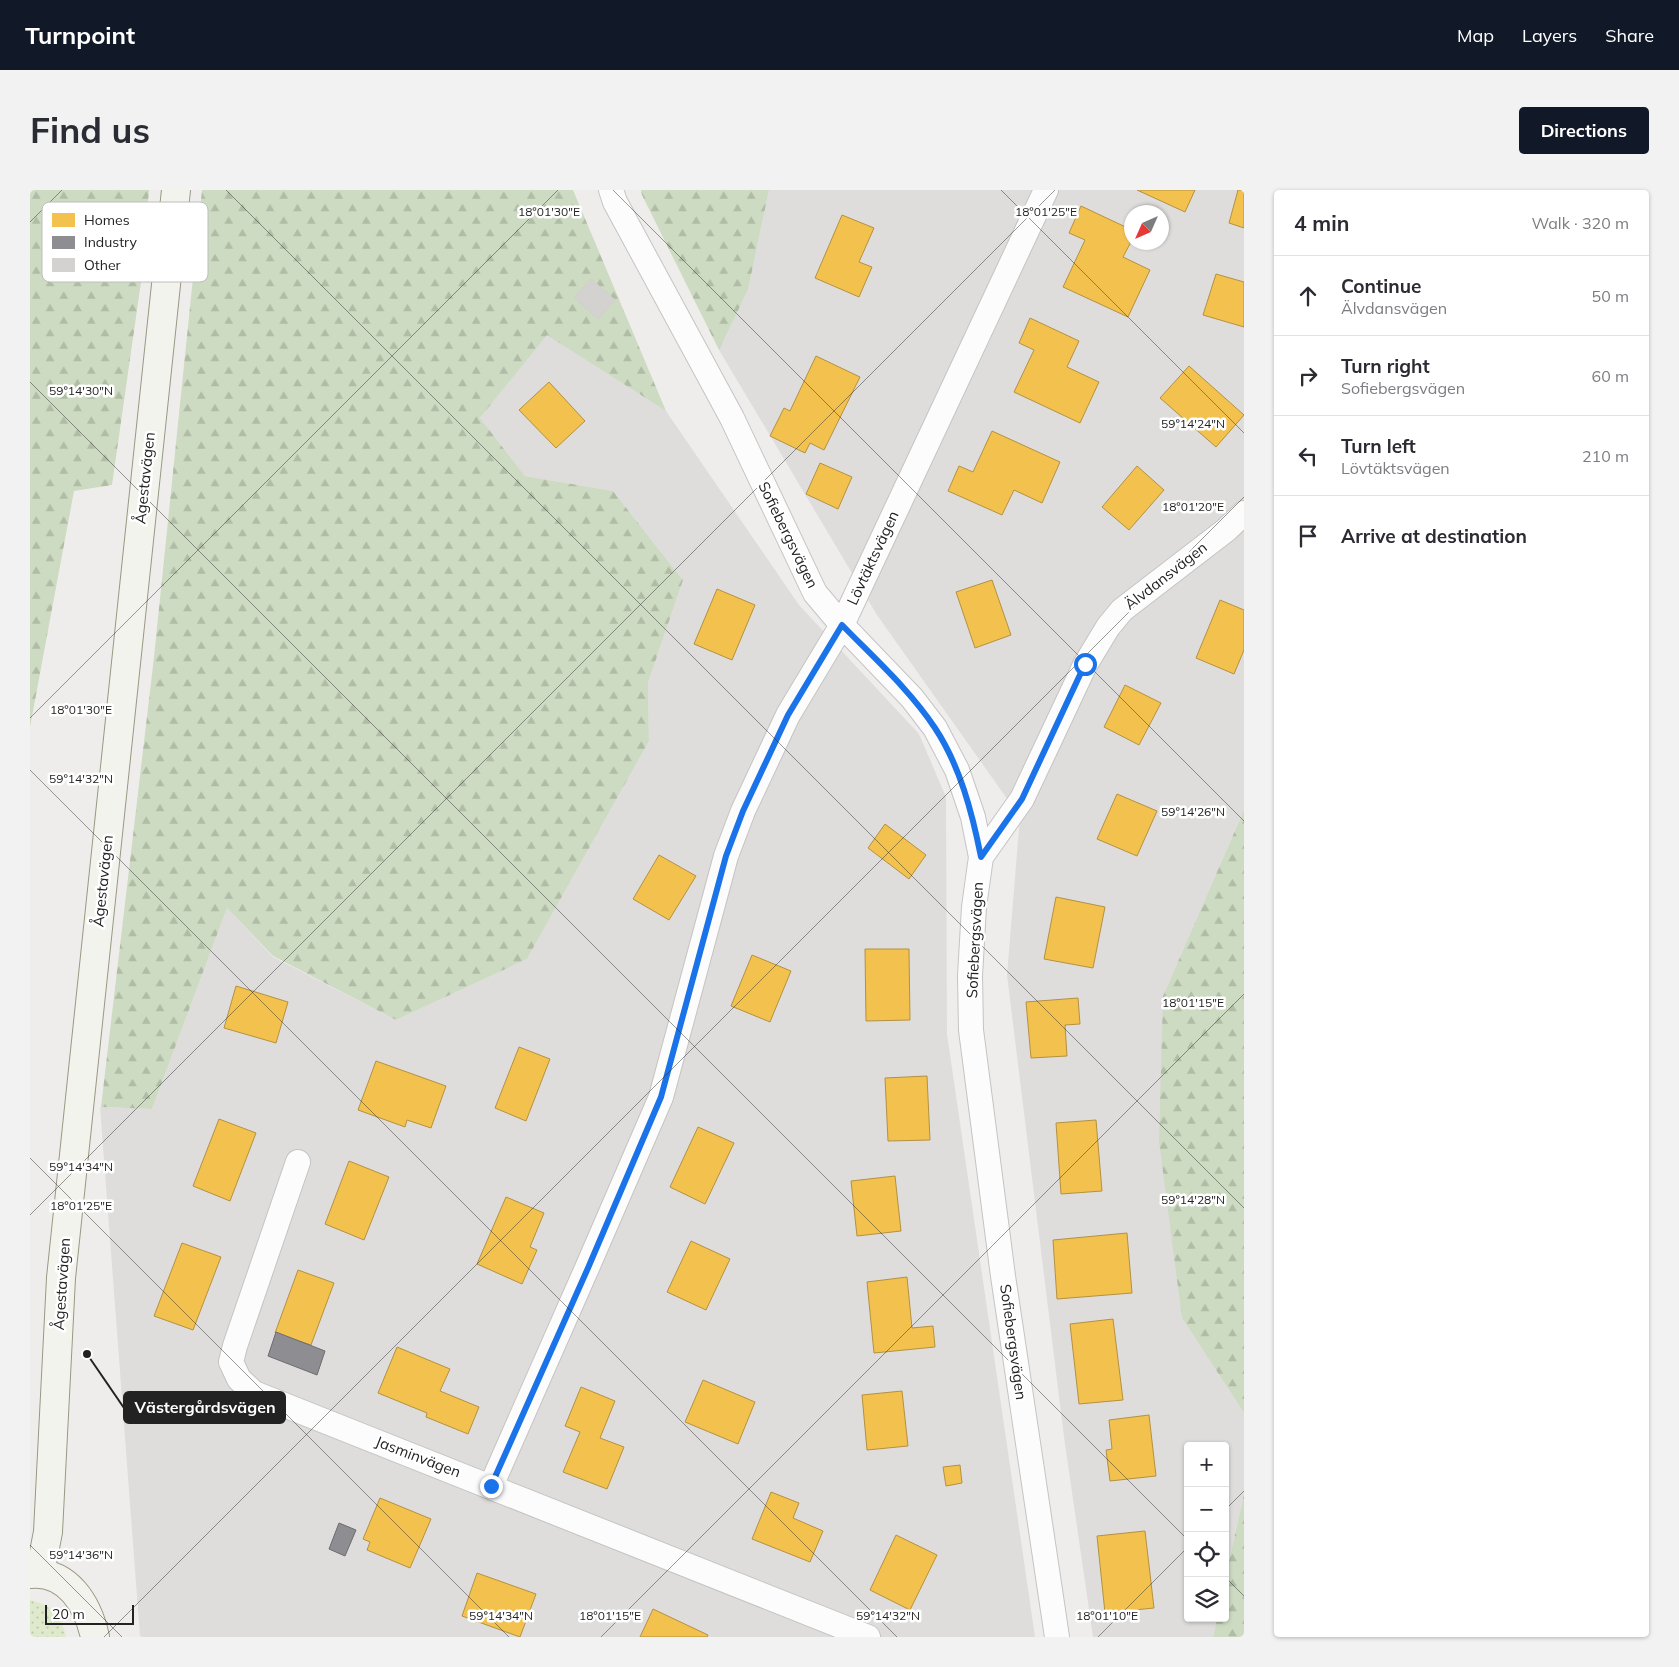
<!DOCTYPE html>
<html lang="en">
<head>
<meta charset="utf-8">
<style>
  :root { --surface:#fff; --page:#f2f2f3; --text:#2b2b33; --muted:#7c7c81; --line:#e1e1e2; --accent:#111827 }
  body { margin:0; font-family:Mulish,sans-serif; background:var(--page); color:var(--text) }
  .controls { position:absolute; right:15px; bottom:15px; display:grid; overflow:hidden; border-radius:5px; box-shadow:0 1px 4px #0004 }
  .controls button { width:45px; height:45px; display:grid; place-items:center; padding:0; border:0; border-bottom:1px solid var(--line); background:var(--surface); color:var(--text); font:25px sans-serif }
  .compass { position:absolute; left:1094px; top:15px; width:45px; height:45px; border-radius:50%; background:var(--surface); box-shadow:0 1px 4px #0004; rotate:225deg }
  .scale { position:absolute; left:15px; bottom:12px; width:89px; box-sizing:border-box; padding-left:5px; border:2px solid #222; border-top:0; font-size:14px; line-height:18px; white-space:nowrap; color:#222; -webkit-text-stroke:4px #fff; paint-order:stroke }
  .stop { position:absolute; width:15px; height:15px; margin:-11px; border:4px solid #1a73e8; border-radius:50%; background:#fff }
  .stop.end { background:#1a73e8; border-color:#fff; box-shadow:0 1px 5px #0008 }
  .list { margin:0; padding:0; list-style:none }
  h2 { display:flex; justify-content:space-between; align-items:center; height:65px; margin:0; padding:0 20px; font-size:21px }
  h2 small { font-size:16px; font-weight:400; color:var(--muted) }
  .list li { display:grid; grid-template-columns:32px 1fr auto; gap:15px; align-items:center; box-sizing:border-box; height:80px; padding:0 20px; border-top:1px solid var(--line) }
  .list b { display:block; font-size:19px; white-space:nowrap }
  .list p { margin:0; font-size:16px; white-space:nowrap; color:var(--muted) }
  .list em { font-size:16px; font-style:normal; color:var(--muted) }
  .icon { flex:none; width:28px; height:28px; fill:none; stroke:currentColor; stroke-width:2; stroke-linecap:round; stroke-linejoin:round }
  .map { position:relative; flex:none; width:1214px; height:1447px; overflow:hidden; border-radius:5px }
  header { display:flex; align-items:center; gap:30px; box-sizing:border-box; height:70px; padding:0 25px; background:var(--accent); color:#fff }
  header strong { font-size:24px }
  nav { display:flex; gap:28px; margin-inline-start:auto; font-size:18px }
  .intro { display:flex; align-items:center; justify-content:space-between; box-sizing:border-box; height:120px; padding:0 30px }
  h1 { margin:0; font-size:35px }
  .button { padding:12px 22px; border-radius:5px; background:var(--accent); color:#fff; font-size:18px; font-weight:700 }
  main { display:flex; gap:30px; padding:0 30px }
  aside { flex:1; background:var(--surface); border-radius:5px; box-shadow:0 1px 4px #0004 }
  .map>svg:first-child { display:block }
</style>
</head>
<body>
<header>
<strong>Turnpoint</strong>
<nav><a>Map</a><a>Layers</a><a>Share</a></nav>
</header>
<div class="intro"><h1>Find us</h1><a class="button">Directions</a></div>
<main>
<div class="map">
<svg width="1214" height="1447" viewBox="0 0 1214 1447">
  <defs>
    <pattern id="grass-dots" width="8" height="8" patternUnits="userSpaceOnUse" patternTransform="scale(1.25)"><rect width="8" height="8" fill="#dfeacc"/><path d="M2 2h.1M6 6h.1" fill="none" stroke="#bfc8af" stroke-width="1.8" stroke-linecap="round"/></pattern>
    <pattern id="forest-firs" width="22" height="20" patternUnits="userSpaceOnUse" patternTransform="scale(1.25)"><rect width="22" height="20" fill="#cddbc2"/><path d="M5 1l3.5 6h-7zM16 11l3.5 6h-7z" fill="#b0bca6"/></pattern>
  </defs>
  <rect width="100%" height="100%" fill="#efedeb"/>
  <path fill="#dedddc" fill-rule="evenodd" d="M739 0H1214V620L1133 806 1152 1128 1214 1223V1304L1195 1389V1256H1158V1428H1187L1183 1447H1063L1034 1247 977 785 990 627 847 425 689 160 718 100ZM1102 22H1132V52H1102Z
    M517 144 636 221 769 415 889 544 916 607 917 844 1005 1447H113L110 1446 70 917 122 919 197 718 243 767 366 830 497 769 619 551 618 493 653 390 583 301 495 286 450 228Z"/>
  <path fill="url(#grass-dots)" d="M0 1410C19 1413 33 1428 36 1447H0Z"/>
  <path fill="url(#forest-firs)" d="M0 0H119L112 85 82 295 44 301 0 537Z
    M172 0H543L636 221 517 145 450 228 495 286 583 301 653 390 618 493 619 551 497 769 366 830 243 766 197 718 122 919 71 917 124 467Z
    M611 0H739L718 100 689 160 612 5Z
    M1214 620V1223L1152 1128 1129 951 1133 806Z
    M1214 1304V1447H1183L1187 1428H1195V1389Z"/>
  <path fill="#f2c14e" stroke="#b49141" d="M1107 0H1165L1155 22Z
    M1208 0H1214V38L1199 33Z
    M1051 16 1102 40V50L1093 67 1120 80 1098 127 1033 97 1055 50 1039 43Z
    M812 25 844 38 829 72 842 77 829 107 785 88Z
    M1186 84 1214 92V137L1173 125Z
    M1000 128 1049 151 1037 177 1069 192 1050 233 984 202 1004 160 989 153Z
    M786 166 830 187 794 260 780 253 775 263 740 246 754 218 760 221Z
    M1159 176 1214 225 1186 257 1130 208Z
    M519 192 555 231 526 258 489 220Z
    M962 241 1030 272 1012 313 984 300 972 325 918 301 929 276 943 282Z
    M790 273 822 287 808 319 776 304Z
    M1107 276 1134 300 1099 340 1072 317Z
    M962 390 981 445 945 458 926 402Z
    M687 399 725 415 702 470 664 454Z
    M1190 410 1214 420V460L1204 484 1166 468Z
    M1095 495 1131 513 1109 555 1074 537Z
    M1087 604 1127 621 1107 666 1067 649Z
    M855 634 896 665 879 689 838 658Z
    M629 665 666 686 639 730 603 709Z
    M1026 707 1075 717 1063 778 1014 769Z
    M835 759H879L880 830 836 831Z
    M722 765 761 781 740 832 701 816Z
    M206 796 258 812 246 853 194 838Z
    M1048 808 1050 834 1035 835 1037 866 1001 868 996 812Z
    M489 857 520 869 496 931 465 918Z
    M346 871 416 896 401 938 377 930 375 937 328 920Z
    M897 886 900 950 858 951 855 888Z
    M189 929 226 943 200 1011 163 996Z
    M1066 930 1072 1001 1031 1004 1026 933Z
    M668 937 704 953 675 1014 640 997Z
    M319 971 359 987 334 1050 295 1034Z
    M865 986 871 1041 827 1046 821 991Z
    M476 1007 514 1023 500 1057 507 1060 492 1094 447 1074Z
    M1097 1043 1102 1103 1027 1109 1023 1050Z
    M661 1051 700 1069 676 1120 637 1102Z
    M152 1053 191 1067 163 1140 124 1126Z
    M268 1080 304 1093 281 1155 245 1143Z
    M877 1087 882 1138 903 1136 905 1157 844 1163 837 1092Z
    M1083 1129 1093 1210 1049 1214 1040 1134Z
    M367 1157 420 1179 410 1201 449 1217 438 1244 396 1227 397 1223 348 1203Z
    M673 1190 725 1212 708 1254 655 1232Z
    M551 1197 585 1211 570 1248 594 1257 577 1299 533 1282 550 1242 535 1236Z
    M872 1201 878 1256 837 1260 832 1205Z
    M1119 1225 1126 1286 1080 1291 1076 1260 1082 1259 1079 1230Z
    M930 1275 932 1293 916 1296 913 1277Z
    M741 1302 769 1313 763 1328 793 1341 780 1372 722 1349Z
    M350 1308 401 1329 380 1378 337 1360 340 1352 333 1349Z
    M1115 1341 1124 1418 1075 1423 1067 1346Z
    M866 1345 907 1365 880 1420 840 1400Z
    M447 1383 506 1404 490 1447 432 1426Z
    M623 1419 678 1445 677 1447H610Z"/>
  <path fill="#8d8d92" stroke="#6d6d70" d="M246 1142 295 1161 287 1185 238 1166Z
    M309 1333 326 1340 315 1366 299 1359Z"/>
  <path fill="#d4d2d0" stroke="#d2cfcc" d="M561 89 585 110 568 129 544 107Z"/>
  <g fill="none" stroke-linecap="round" stroke-linejoin="round">
    <defs>
      <path id="street" d="M581 0 585 12 702 228 785 403 812 435 882 508 905 538 927 580 943 627 951 667 944 717 940 786 941 840 973 1086 1027 1447
        M951 667 992 609 1055 475 1078 437 1092 420 1196 340 1214 323
        M268 972 205 1156 201 1172 209 1189 224 1203 838 1447
        M461 1296 557 1078 631 907 696 666 713 621 758 525 812 435 1016 0"/>
      <path id="secondary" d="M10 1383 18 1342 31 1088 146 0
        M0 1384C38 1380 58 1415 65 1447"/>
    </defs>
    <use href="#street" stroke="#c5c4c3" stroke-width="26"/>
    <use href="#secondary" stroke="#999883" stroke-width="30"/>
    <use href="#street" stroke="#fdfcfc" stroke-width="24"/>
    <use href="#secondary" stroke="#f3f3ed" stroke-width="28"/>
  </g>
  <g fill="none" stroke-linecap="round" stroke-linejoin="round">
    <path stroke="#1a73e8" stroke-width="6" d="M461 1296 558 1078 631 907 696 666 713 621 758 525 812 435C843 467 880 500 905 538 930 576 942 622 951 667L992 609 1055 474"/>
  </g>
  <path fill="none" stroke="#222" stroke-width="1" stroke-opacity="0.45" d="M196 0 1214 1018M583 0 1214 631M971 0 1214 243M0 32 32 0M0 192 1158 1350M0 528 528 0M0 580 867 1447M0 968 479 1447M0 1025 1025 0M1195 1320 1214 1301M0 1355 92 1447M1195 1387 1214 1406M74 1447 1214 307M571 1447 1214 804M1068 1447 1158 1357"/>
  <g text-anchor="middle" stroke-width="5" stroke-linejoin="round" paint-order="stroke">
    <g font-size="15" fill="#222" stroke="#fff">
      <text transform="translate(115 288) rotate(-84)" y="5">Ågestavägen</text>
      <text transform="translate(758 345) rotate(64)" y="5">Sofiebergsvägen</text>
      <text transform="translate(843 368) rotate(-65)" y="5">Lövtäktsvägen</text>
      <text transform="translate(1136 386) rotate(-38)" y="5">Älvdansvägen</text>
      <text transform="translate(73 691) rotate(-84)" y="5">Ågestavägen</text>
      <text transform="translate(945 750) rotate(-87)" y="5">Sofiebergsvägen</text>
      <text transform="translate(32 1094) rotate(-86)" y="5">Ågestavägen</text>
      <text transform="translate(983 1152) rotate(82)" y="5">Sofiebergsvägen</text>
      <text transform="translate(388 1267) rotate(21)" y="5">Jasminvägen</text>
    </g>
  </g>
  <rect x="12" y="12" width="166" height="80" rx="8" fill="#fff" stroke="#bdbdbd" stroke-width="1"/>
  <rect x="22" y="23" width="23" height="14" fill="#f2c14e"/>
  <rect x="22" y="46" width="23" height="13" fill="#8d8d92"/>
  <rect x="22" y="68" width="23" height="14" fill="#d4d2d0"/>
  <g font-size="14" fill="#222">
    <text x="54" y="35">Homes</text>
    <text x="54" y="57">Industry</text>
    <text x="54" y="80">Other</text>
  </g>
  <g font-size="12" text-anchor="middle" fill="#222" stroke="#fff" stroke-width="5" stroke-linejoin="round" paint-order="stroke">
    <text x="519" y="26">18°01'30"E</text>
    <text x="1016" y="26">18°01'25"E</text>
    <text x="51" y="205">59°14'30"N</text>
    <text x="1163" y="238">59°14'24"N</text>
    <text x="1163" y="321">18°01'20"E</text>
    <text x="51" y="524">18°01'30"E</text>
    <text x="51" y="593">59°14'32"N</text>
    <text x="1163" y="626">59°14'26"N</text>
    <text x="1163" y="817">18°01'15"E</text>
    <text x="51" y="981">59°14'34"N</text>
    <text x="1163" y="1014">59°14'28"N</text>
    <text x="51" y="1020">18°01'25"E</text>
    <text x="51" y="1369">59°14'36"N</text>
    <text x="471" y="1430">59°14'34"N</text>
    <text x="580" y="1430">18°01'15"E</text>
    <text x="858" y="1430">59°14'32"N</text>
    <text x="1077" y="1430">18°01'10"E</text>
  </g>
  <path fill="none" stroke="#222" stroke-width="2" d="M57 1164L94 1218"/>
  <circle fill="#222" stroke="#fff" stroke-width="2" cx="57" cy="1164" r="5"/>
  <rect fill="#222" stroke="#222" stroke-width="2" x="94" y="1202" width="161" height="31" rx="5"/>
  <g font-size="16" text-anchor="middle" font-weight="bold" fill="#fff">
    <text x="175" y="1223">Västergårdsvägen</text>
  </g>
</svg>
<div class="controls">
<button>+</button>
<button>−</button>
<button><svg class="icon" aria-label="locate" viewBox="0 0 24 24"><circle cx="12" cy="12" r="6"/><path d="M12 2v4M12 18v4M2 12h4M18 12h4"/></svg></button>
<button><svg class="icon" aria-label="layers" viewBox="0 0 24 24"><path d="M12 4l9 5-9 5-9-5zM3 14l9 5 9-5"/></svg></button>
</div>
<svg class="compass" viewBox="-18 -18 36 36"><path d="M0-13l5 13h-10z" fill="#e53935"/><path d="M0 13l5-13h-10z" fill="#7c7c81"/></svg>
<div class="scale">20 m</div>
<div class="stop" style="left:1055px;top:474px"></div>
<div class="stop end" style="left:461px;top:1296px"></div>
</div>
<aside>
<h2>4 min<small>Walk · 320 m</small></h2>
<ul class="list">
<li><svg class="icon" aria-label="ahead" viewBox="0 0 24 24"><path d="M12 20V5M6 11l6-6 6 6"/></svg><div><b>Continue</b><p>Älvdansvägen</p></div><em>50 m</em></li>
<li><svg class="icon" aria-label="right" viewBox="0 0 24 24"><path d="M7 20v-9h11M14 6l5 5-5 5"/></svg><div><b>Turn right</b><p>Sofiebergsvägen</p></div><em>60 m</em></li>
<li><svg class="icon" aria-label="left" viewBox="0 0 24 24"><path d="M17 20v-9H6M10 6l-5 5 5 5"/></svg><div><b>Turn left</b><p>Lövtäktsvägen</p></div><em>210 m</em></li>
<li><svg class="icon" aria-label="arrive" viewBox="0 0 24 24"><path d="M6 21V4h12l-3 4 3 4H6"/></svg><div><b>Arrive at destination</b></div></li>
</ul>
</aside>
</main>
</body>
</html>
